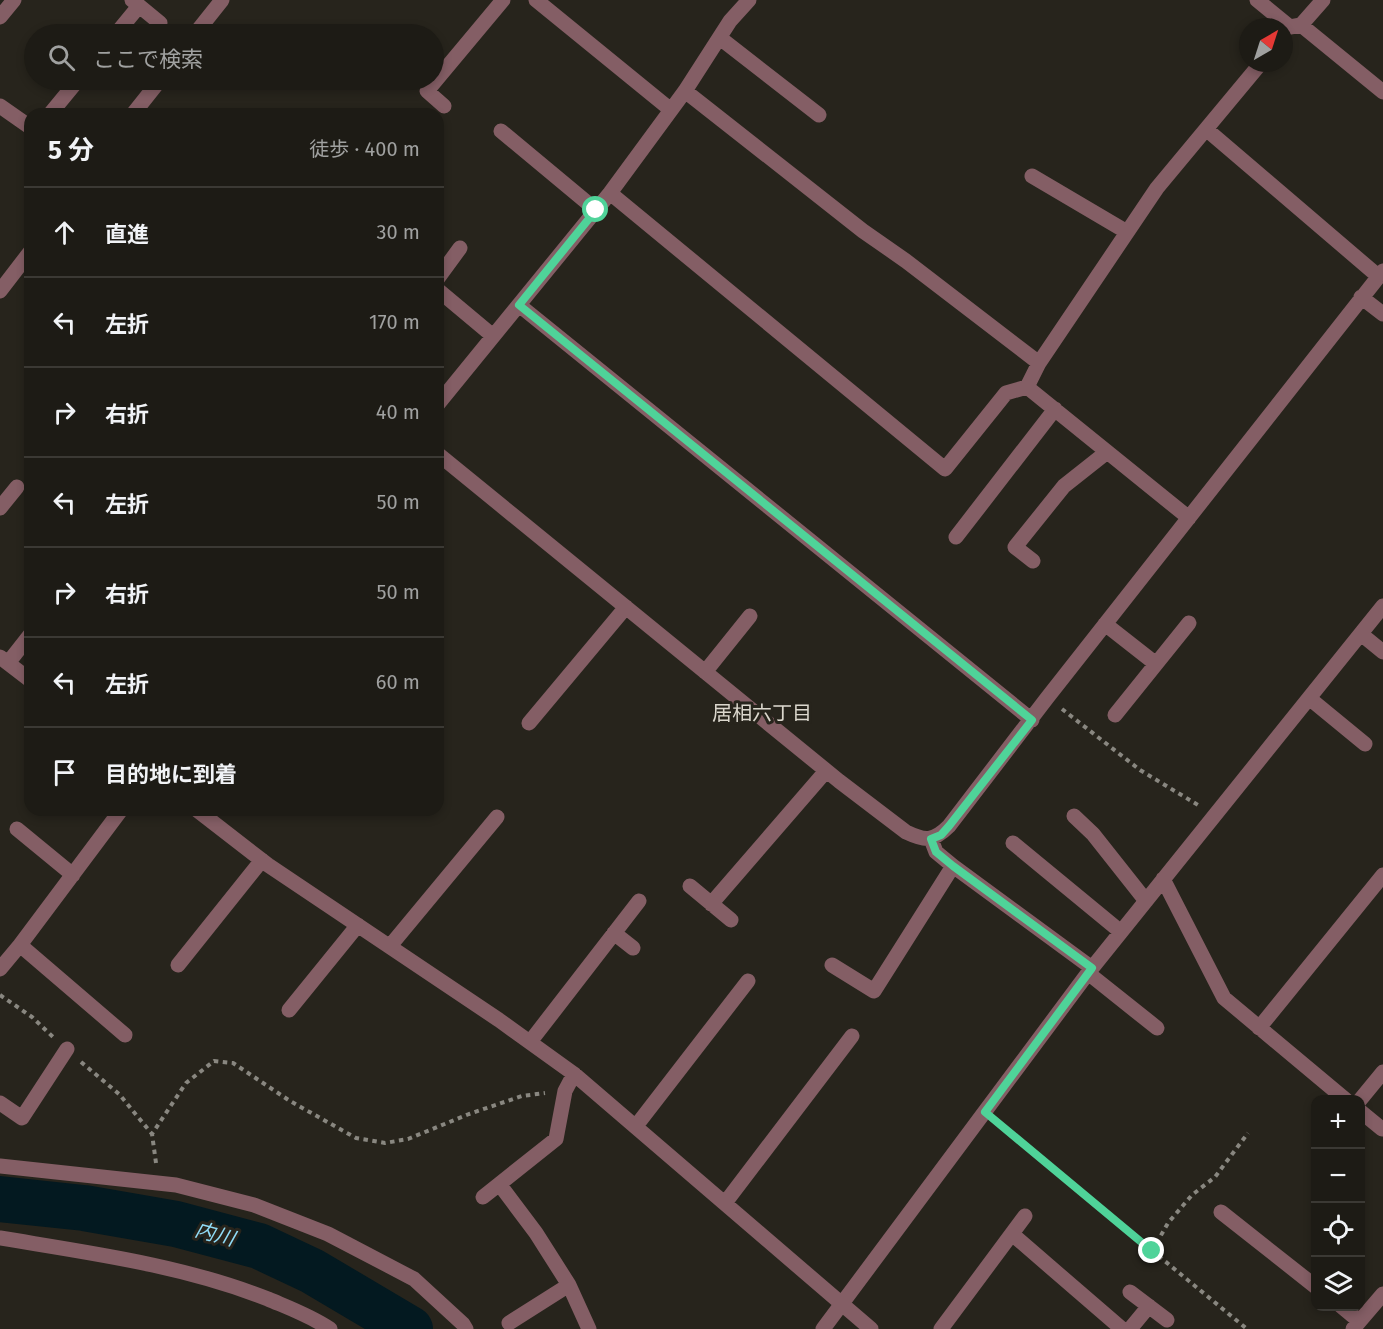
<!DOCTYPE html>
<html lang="ja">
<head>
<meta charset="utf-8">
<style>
  :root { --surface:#1d1b15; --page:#2a2822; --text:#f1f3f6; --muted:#a0a1a0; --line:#3b3934 }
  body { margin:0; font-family:"Fira Sans","Noto Sans JP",sans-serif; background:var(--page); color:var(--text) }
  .controls { position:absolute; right:18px; bottom:18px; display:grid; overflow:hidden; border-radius:12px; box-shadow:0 3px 9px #0003 }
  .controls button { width:54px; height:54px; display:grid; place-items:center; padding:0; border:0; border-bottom:2px solid var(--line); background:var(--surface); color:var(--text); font:30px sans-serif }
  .compass { position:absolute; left:1239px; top:18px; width:54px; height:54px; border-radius:50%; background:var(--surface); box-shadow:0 3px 9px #0003; rotate:39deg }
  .stop { position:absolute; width:18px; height:18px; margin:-14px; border:4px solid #4fd399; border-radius:50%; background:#fff }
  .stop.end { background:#4fd399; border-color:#fff; box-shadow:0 2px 6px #0008 }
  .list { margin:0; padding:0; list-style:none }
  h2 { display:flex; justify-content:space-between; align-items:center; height:78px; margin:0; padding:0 24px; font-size:26px }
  h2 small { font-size:20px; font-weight:400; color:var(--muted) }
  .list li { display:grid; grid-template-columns:39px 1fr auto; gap:18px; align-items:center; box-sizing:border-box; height:90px; padding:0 24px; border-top:2px solid var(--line) }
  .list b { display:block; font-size:22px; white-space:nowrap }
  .list em { font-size:20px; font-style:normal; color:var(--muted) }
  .icon { flex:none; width:33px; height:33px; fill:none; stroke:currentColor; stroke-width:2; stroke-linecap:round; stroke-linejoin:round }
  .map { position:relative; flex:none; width:1383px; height:1329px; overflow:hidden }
  .search { position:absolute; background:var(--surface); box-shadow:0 3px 9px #0003; left:24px; top:24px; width:420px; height:66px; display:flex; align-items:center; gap:15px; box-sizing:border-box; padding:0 21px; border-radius:33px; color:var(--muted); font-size:22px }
  .panel { position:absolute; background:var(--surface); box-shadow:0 3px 9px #0003; left:24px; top:108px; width:420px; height:708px; border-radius:18px }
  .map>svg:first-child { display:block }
</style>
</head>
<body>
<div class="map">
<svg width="1383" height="1329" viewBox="0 0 1383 1329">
  <rect width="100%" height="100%" fill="#27241c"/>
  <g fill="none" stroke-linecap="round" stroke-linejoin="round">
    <path stroke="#031920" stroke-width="46" d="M0 1199 84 1208 176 1224 259 1246 312 1271 410 1329"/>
    <path stroke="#898780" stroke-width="4" stroke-dasharray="4.5 4.5" stroke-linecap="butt" d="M1062 709 1140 770 1198 805
      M0 995 32 1017 53 1037
      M81 1062 119 1094 152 1134
      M999 1124 1247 1329
      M156 1163 152 1134 186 1083 214 1061 233 1063 290 1101 356 1138 385 1143 408 1139 469 1114 522 1096 545 1093
      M1152 1251 1168 1223 1192 1195 1215 1177 1248 1133"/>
    <path stroke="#845e65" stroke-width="15" d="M132 0 160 23
      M536 0 671 110
      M1257 0 1290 27 1301 25 1383 92
      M0 17 14 0
      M1301 25 1323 0
      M116 34 139 6
      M195 34 222 0
      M720 38 819 115
      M685 91 863 231 906 261 1039 363
      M0 106 30 127
      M444 106 427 91 503 0
      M50 114 78 80
      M133 114 160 80
      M1206 129 1378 276
      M501 131 596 210
      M1032 176 1127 232
      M610 193 945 469 1006 393 1027 387 1039 363 1157 188 1261 63
      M438 278 460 248
      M438 290 493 336
      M0 291 30 252
      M1361 297 1383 314
      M519 305 1032 720
      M1027 387 1189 518
      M438 404 610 193 685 91 730 21 749 0
      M438 454 839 781 906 832C925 841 933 842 949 826L1047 698 1383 271
      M0 508 17 487
      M956 537 1055 409
      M1033 561 1015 547 1064 486 1107 452
      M1105 624 1156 664
      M1361 634 1383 652
      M0 657 30 680
      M8 663 30 635
      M705 672 750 616
      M1309 698 1365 744
      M1115 715 1189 623
      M529 723 626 607
      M197 810 268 865 499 1020 574 1074 871 1329
      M1074 816 1093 834 1146 901
      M17 829 73 875
      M931 839 936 852 953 866 1092 968
      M1013 843 1121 932
      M1163 879 1224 998 1346 1100
      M690 886 731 920
      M711 904 826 771
      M614 933 633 948
      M20 945 125 1035
      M390 946 497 817
      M178 965 262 860
      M832 965 874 991 953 866
      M0 969 20 945 121 810
      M1088 973 1157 1028
      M289 1010 358 925
      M1259 1028 1383 875
      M530 1042 639 901
      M1360 1100 1383 1072
      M0 1103 22 1118 67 1049
      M1360 1111 1382 1129
      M636 1126 748 981
      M0 1166 176 1185 254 1205 328 1234 414 1279 463 1324 466 1329
      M500 1185 536 1233 569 1285 589 1329
      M483 1197 556 1139 565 1091 574 1074
      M725 1203 852 1036
      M1221 1212 1316 1287
      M1012 1234 1122 1329
      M0 1238C90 1253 182 1265 268 1299 289 1308 311 1316 330 1329
      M1130 1292 1167 1320
      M1341 1306 1359 1321
      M509 1323 569 1285
      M823 1329 1088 973 1383 606
      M941 1329 1025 1216
      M1130 1329 1149 1306
      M1353 1329 1383 1294"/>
  </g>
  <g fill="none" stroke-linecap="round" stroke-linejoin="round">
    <path stroke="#4fd399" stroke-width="8" d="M596 210 519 305 1032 720 949 826 941 835 931 839 936 852 953 866 1092 968 985 1112 1152 1251"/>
  </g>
  <g text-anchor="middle" stroke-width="6" stroke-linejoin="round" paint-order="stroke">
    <g font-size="20" fill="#dbd7cd" stroke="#27241c">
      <text x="762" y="720">居相六丁目</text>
    </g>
    <g font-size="20" font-style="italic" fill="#90dcf7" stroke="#27241c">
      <text transform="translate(215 1234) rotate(15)" y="7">内川</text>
    </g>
  </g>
</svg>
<div class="controls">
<button>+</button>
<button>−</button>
<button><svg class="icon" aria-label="locate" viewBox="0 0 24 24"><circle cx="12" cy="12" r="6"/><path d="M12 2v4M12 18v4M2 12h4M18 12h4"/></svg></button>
<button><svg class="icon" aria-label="layers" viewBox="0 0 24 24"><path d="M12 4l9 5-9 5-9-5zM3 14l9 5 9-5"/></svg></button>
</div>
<svg class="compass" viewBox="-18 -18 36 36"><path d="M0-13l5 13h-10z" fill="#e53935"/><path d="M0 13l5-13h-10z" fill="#a0a1a0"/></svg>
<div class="stop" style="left:596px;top:210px"></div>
<div class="stop end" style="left:1152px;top:1251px"></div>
<div class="search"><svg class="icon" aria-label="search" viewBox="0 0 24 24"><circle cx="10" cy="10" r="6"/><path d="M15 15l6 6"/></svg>ここで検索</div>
<section class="panel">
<h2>5 分<small>徒歩 · 400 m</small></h2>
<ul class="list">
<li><svg class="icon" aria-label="ahead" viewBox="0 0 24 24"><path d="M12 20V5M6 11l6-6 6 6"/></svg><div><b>直進</b></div><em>30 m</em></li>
<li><svg class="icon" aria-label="left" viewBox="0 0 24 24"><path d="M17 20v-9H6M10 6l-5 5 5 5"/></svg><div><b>左折</b></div><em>170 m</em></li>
<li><svg class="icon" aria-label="right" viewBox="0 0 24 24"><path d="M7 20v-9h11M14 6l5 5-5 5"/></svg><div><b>右折</b></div><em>40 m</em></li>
<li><svg class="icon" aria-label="left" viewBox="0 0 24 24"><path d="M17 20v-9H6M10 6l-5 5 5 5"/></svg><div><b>左折</b></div><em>50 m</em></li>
<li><svg class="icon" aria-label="right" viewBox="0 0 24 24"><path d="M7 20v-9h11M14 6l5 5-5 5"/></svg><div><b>右折</b></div><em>50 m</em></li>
<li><svg class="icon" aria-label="left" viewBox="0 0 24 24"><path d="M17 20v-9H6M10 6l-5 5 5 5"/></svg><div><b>左折</b></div><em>60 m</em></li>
<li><svg class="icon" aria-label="arrive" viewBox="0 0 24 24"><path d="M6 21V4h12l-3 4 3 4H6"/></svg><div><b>目的地に到着</b></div></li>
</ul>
</section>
</div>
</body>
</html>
